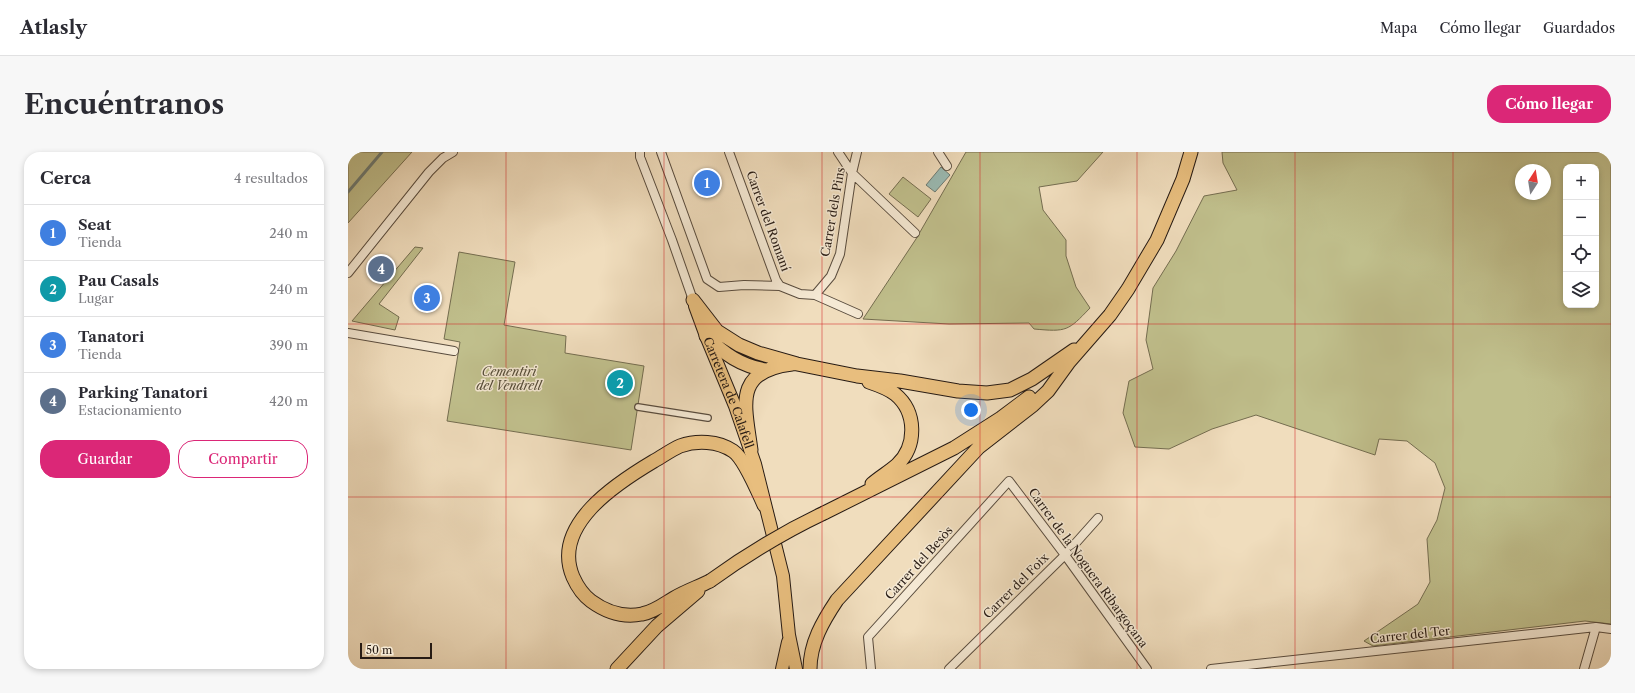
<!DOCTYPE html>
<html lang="es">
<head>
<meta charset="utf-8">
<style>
  :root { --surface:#fff; --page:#f7f7f7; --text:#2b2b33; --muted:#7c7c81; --line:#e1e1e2; --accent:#db2777 }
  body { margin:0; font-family:"Libre Caslon Text",serif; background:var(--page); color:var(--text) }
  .controls { position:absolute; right:12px; top:12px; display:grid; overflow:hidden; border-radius:8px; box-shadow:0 2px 6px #0003 }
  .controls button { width:36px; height:36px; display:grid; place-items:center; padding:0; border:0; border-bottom:1px solid var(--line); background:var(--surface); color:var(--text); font:20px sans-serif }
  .compass { position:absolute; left:1167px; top:12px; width:36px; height:36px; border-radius:50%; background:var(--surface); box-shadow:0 2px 6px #0003; rotate:12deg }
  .scale { position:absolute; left:12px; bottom:10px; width:72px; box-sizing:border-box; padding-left:4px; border:2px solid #271b14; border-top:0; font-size:11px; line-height:14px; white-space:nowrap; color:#271b14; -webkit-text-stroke:3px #f5e9d4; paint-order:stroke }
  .you { position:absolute; left:623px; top:258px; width:14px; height:14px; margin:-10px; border:3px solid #fff; border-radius:50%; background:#1a73e8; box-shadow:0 0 0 6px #1a73e833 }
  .badge { display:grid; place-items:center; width:26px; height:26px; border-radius:50%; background:var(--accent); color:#fff; font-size:13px; font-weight:700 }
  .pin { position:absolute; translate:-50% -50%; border:2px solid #fff; box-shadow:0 1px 4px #0006 }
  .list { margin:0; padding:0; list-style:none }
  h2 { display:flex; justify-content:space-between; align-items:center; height:52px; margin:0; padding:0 16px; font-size:17px }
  h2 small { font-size:13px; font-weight:400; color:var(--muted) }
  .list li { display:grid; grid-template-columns:26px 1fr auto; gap:12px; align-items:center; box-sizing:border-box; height:56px; padding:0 16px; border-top:1px solid var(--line) }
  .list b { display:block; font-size:15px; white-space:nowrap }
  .list p { margin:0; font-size:13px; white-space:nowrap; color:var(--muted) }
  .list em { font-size:13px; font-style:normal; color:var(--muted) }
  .actions { display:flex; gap:8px; padding:12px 16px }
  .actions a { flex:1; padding:9px 0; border:1px solid var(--accent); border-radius:16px; text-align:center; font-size:14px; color:var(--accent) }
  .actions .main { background:var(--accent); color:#fff }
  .icon { flex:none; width:22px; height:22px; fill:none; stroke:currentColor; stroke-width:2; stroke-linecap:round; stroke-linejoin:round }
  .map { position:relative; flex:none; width:1263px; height:517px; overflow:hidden; border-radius:16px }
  header { display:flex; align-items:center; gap:24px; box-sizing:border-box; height:56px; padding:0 20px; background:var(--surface); border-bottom:1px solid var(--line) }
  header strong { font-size:19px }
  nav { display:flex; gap:22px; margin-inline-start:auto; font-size:14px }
  .intro { display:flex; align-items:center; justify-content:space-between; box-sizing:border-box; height:96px; padding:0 24px }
  h1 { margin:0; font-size:28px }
  .button { padding:10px 18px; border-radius:16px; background:var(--accent); color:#fff; font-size:14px; font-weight:700 }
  main { display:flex; gap:24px; padding:0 24px }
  aside { flex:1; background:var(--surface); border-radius:16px; box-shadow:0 2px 6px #0003 }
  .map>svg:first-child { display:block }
</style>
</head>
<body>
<header>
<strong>Atlasly</strong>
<nav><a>Mapa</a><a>Cómo llegar</a><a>Guardados</a></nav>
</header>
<div class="intro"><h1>Encuéntranos</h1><a class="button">Cómo llegar</a></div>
<main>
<aside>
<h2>Cerca<small>4 resultados</small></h2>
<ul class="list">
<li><span class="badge" style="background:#3f7fe0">1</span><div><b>Seat</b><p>Tienda</p></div><em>240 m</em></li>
<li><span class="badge" style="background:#0f9aa8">2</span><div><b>Pau Casals</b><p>Lugar</p></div><em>240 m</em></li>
<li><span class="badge" style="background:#3f7fe0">3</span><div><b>Tanatori</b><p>Tienda</p></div><em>390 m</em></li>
<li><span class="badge" style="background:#5c6f8a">4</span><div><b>Parking Tanatori</b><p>Estacionamiento</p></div><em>420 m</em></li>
</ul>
<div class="actions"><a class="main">Guardar</a><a>Compartir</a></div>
</aside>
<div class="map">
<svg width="1263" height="517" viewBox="0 0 1263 517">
  <rect width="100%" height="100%" fill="#f0ddbd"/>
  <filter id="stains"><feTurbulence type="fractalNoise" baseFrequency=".005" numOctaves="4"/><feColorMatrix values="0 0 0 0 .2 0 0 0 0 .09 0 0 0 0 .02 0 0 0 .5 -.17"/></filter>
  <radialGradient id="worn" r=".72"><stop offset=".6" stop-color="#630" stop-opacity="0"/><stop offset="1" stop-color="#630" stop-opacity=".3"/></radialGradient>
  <path fill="#c0bf8c" stroke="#746d50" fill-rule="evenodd" d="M1 0H64L0 71V1Z
    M618 0H755L729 29 691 35 695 58 718 88V104L728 135 742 156C720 179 719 180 686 177L681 171 601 172 515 167 568 87Z
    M874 0H1263V472L1237 469 1025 494 1016 489 1070 452 1082 430 1079 387 1089 368 1097 336 1087 311 1059 289 1031 287 1027 303 908 263 864 277 821 297 787 295 775 261 781 229 805 217 798 188 805 136 828 99 856 44 889 38 875 11ZM1218 15H1248V153H1218ZM1173 18H1197V42H1173Z
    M555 25 583 47 570 65 541 42Z
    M67 95 75 96 31 152 51 165 47 178 4 169Z
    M111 100 167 110 156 173 218 184 217 201 296 214 283 298 99 269 112 190 96 187Z"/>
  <path fill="#9abbb4" stroke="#6c7b74" d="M593 15 602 23 587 40 578 33Z"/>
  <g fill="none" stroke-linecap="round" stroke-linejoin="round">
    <path stroke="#6c7b74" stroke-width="3" d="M0 40 34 0"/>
    <defs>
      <path id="pedestrian" d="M290 255 360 266"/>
      <path id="minor" d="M292 0V5L324 88 345 148
        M313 0 359 127 371 135 396 133 432 134
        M381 0 428 128 432 134 452 142 467 143 510 162
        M490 0 504 21 567 81
        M590 0 599 14
        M0 121 81 20 95 6 105 0
        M467 143 483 124 492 102 504 21 509 0
        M0 181 106 199
        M523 517 520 485 661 329 717 403 799 517
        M601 517 717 403 750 366
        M863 517 1248 475 1263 477
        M1236 517 1248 475"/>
      <g id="primary">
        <path id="s1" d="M347 154 358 184 387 254 407 312 435 424 441 483 448 517"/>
        <path d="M434 517 440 490"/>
      </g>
      <path id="trunk" d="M345 148 369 179 391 193 410 201 449 212 509 224 552 229 610 239 639 241 662 238 684 227 726 198
        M358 184C376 202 393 214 418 218
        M521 230C530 233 539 236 547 242 569 260 569 294 549 313 541 320 532 325 524 332
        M403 298C397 253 385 219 444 212
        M476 361 606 296 653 266 681 245
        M362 429C350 435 338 439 326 446 316 452 306 460 294 462 274 466 258 460 243 449 235 443 229 434 225 425 203 373 269 331 306 309 315 304 323 298 332 294 349 288 370 289 385 299 396 306 410 340 416 353
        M269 517 309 474 350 439
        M462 517C462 491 475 469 489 448L631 295 685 253 700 239 721 210 762 163 780 137 809 88 835 27 843 0"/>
    </defs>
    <use href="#pedestrian" stroke="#594c3e" stroke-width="8"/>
    <use href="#minor" stroke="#594c3e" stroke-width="10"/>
    <use href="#primary" stroke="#271b14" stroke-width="14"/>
    <use href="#trunk" stroke="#271b14" stroke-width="15"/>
    <use href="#pedestrian" stroke="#f5e9d4" stroke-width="5.5"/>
    <use href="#minor" stroke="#f5e9d4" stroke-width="8"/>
    <use href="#primary" stroke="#e8be7e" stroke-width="12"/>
    <use href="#trunk" stroke="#e8be7e" stroke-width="13"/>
    <defs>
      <path id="trunk-bridge" d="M362 429C398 403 436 380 476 361"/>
    </defs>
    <use href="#trunk-bridge" stroke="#271b14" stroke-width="15" stroke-linecap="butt"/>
    <use href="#trunk-bridge" stroke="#e8be7e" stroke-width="13"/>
  </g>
  <path fill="none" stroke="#d62828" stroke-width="1" stroke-opacity="0.55" d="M158 0V517M316 0V517M474 0V517M632 0V517M789 0V517M947 0V517M1105 0V517M0 172H1263M0 345H1263"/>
  <g text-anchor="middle" stroke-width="3" stroke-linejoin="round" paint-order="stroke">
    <g font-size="12" fill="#271b14" stroke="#f5e9d4">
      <text transform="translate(485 60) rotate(-80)" y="4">Carrer dels Pins</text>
      <text transform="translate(420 69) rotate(70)" y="4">Carrer del Romaní</text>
      <text dy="4" stroke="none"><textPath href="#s1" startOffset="93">Carretera de Calafell</textPath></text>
      <text transform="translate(571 411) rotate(-48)" y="4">Carrer del Besòs</text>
      <text transform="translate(740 416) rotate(54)" y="4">Carrer de la Noguera Ribargoçana</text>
      <text transform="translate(668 434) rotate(-45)" y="4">Carrer del Foix</text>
      <text transform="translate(1062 483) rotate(-6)" y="4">Carrer del Ter</text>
    </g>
    <g font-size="12" font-style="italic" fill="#554c38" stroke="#f5e9d4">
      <text x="161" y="224">Cementiri<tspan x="161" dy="14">del Vendrell</tspan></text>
    </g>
  </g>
  <rect width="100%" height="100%" filter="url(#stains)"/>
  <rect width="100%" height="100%" fill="url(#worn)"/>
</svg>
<div class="controls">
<button>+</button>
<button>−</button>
<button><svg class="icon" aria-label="locate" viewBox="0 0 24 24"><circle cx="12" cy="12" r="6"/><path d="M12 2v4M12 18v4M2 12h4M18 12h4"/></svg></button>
<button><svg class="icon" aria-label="layers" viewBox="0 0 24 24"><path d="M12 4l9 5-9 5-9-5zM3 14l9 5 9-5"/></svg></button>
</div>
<svg class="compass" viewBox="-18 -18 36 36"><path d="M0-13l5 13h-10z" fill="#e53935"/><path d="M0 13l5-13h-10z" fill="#7c7c81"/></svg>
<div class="scale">50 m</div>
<div class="you"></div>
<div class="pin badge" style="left:359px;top:31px;background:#3f7fe0">1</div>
<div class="pin badge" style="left:272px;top:231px;background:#0f9aa8">2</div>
<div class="pin badge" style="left:79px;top:146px;background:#3f7fe0">3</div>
<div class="pin badge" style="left:33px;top:117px;background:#5c6f8a">4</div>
</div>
</main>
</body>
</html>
